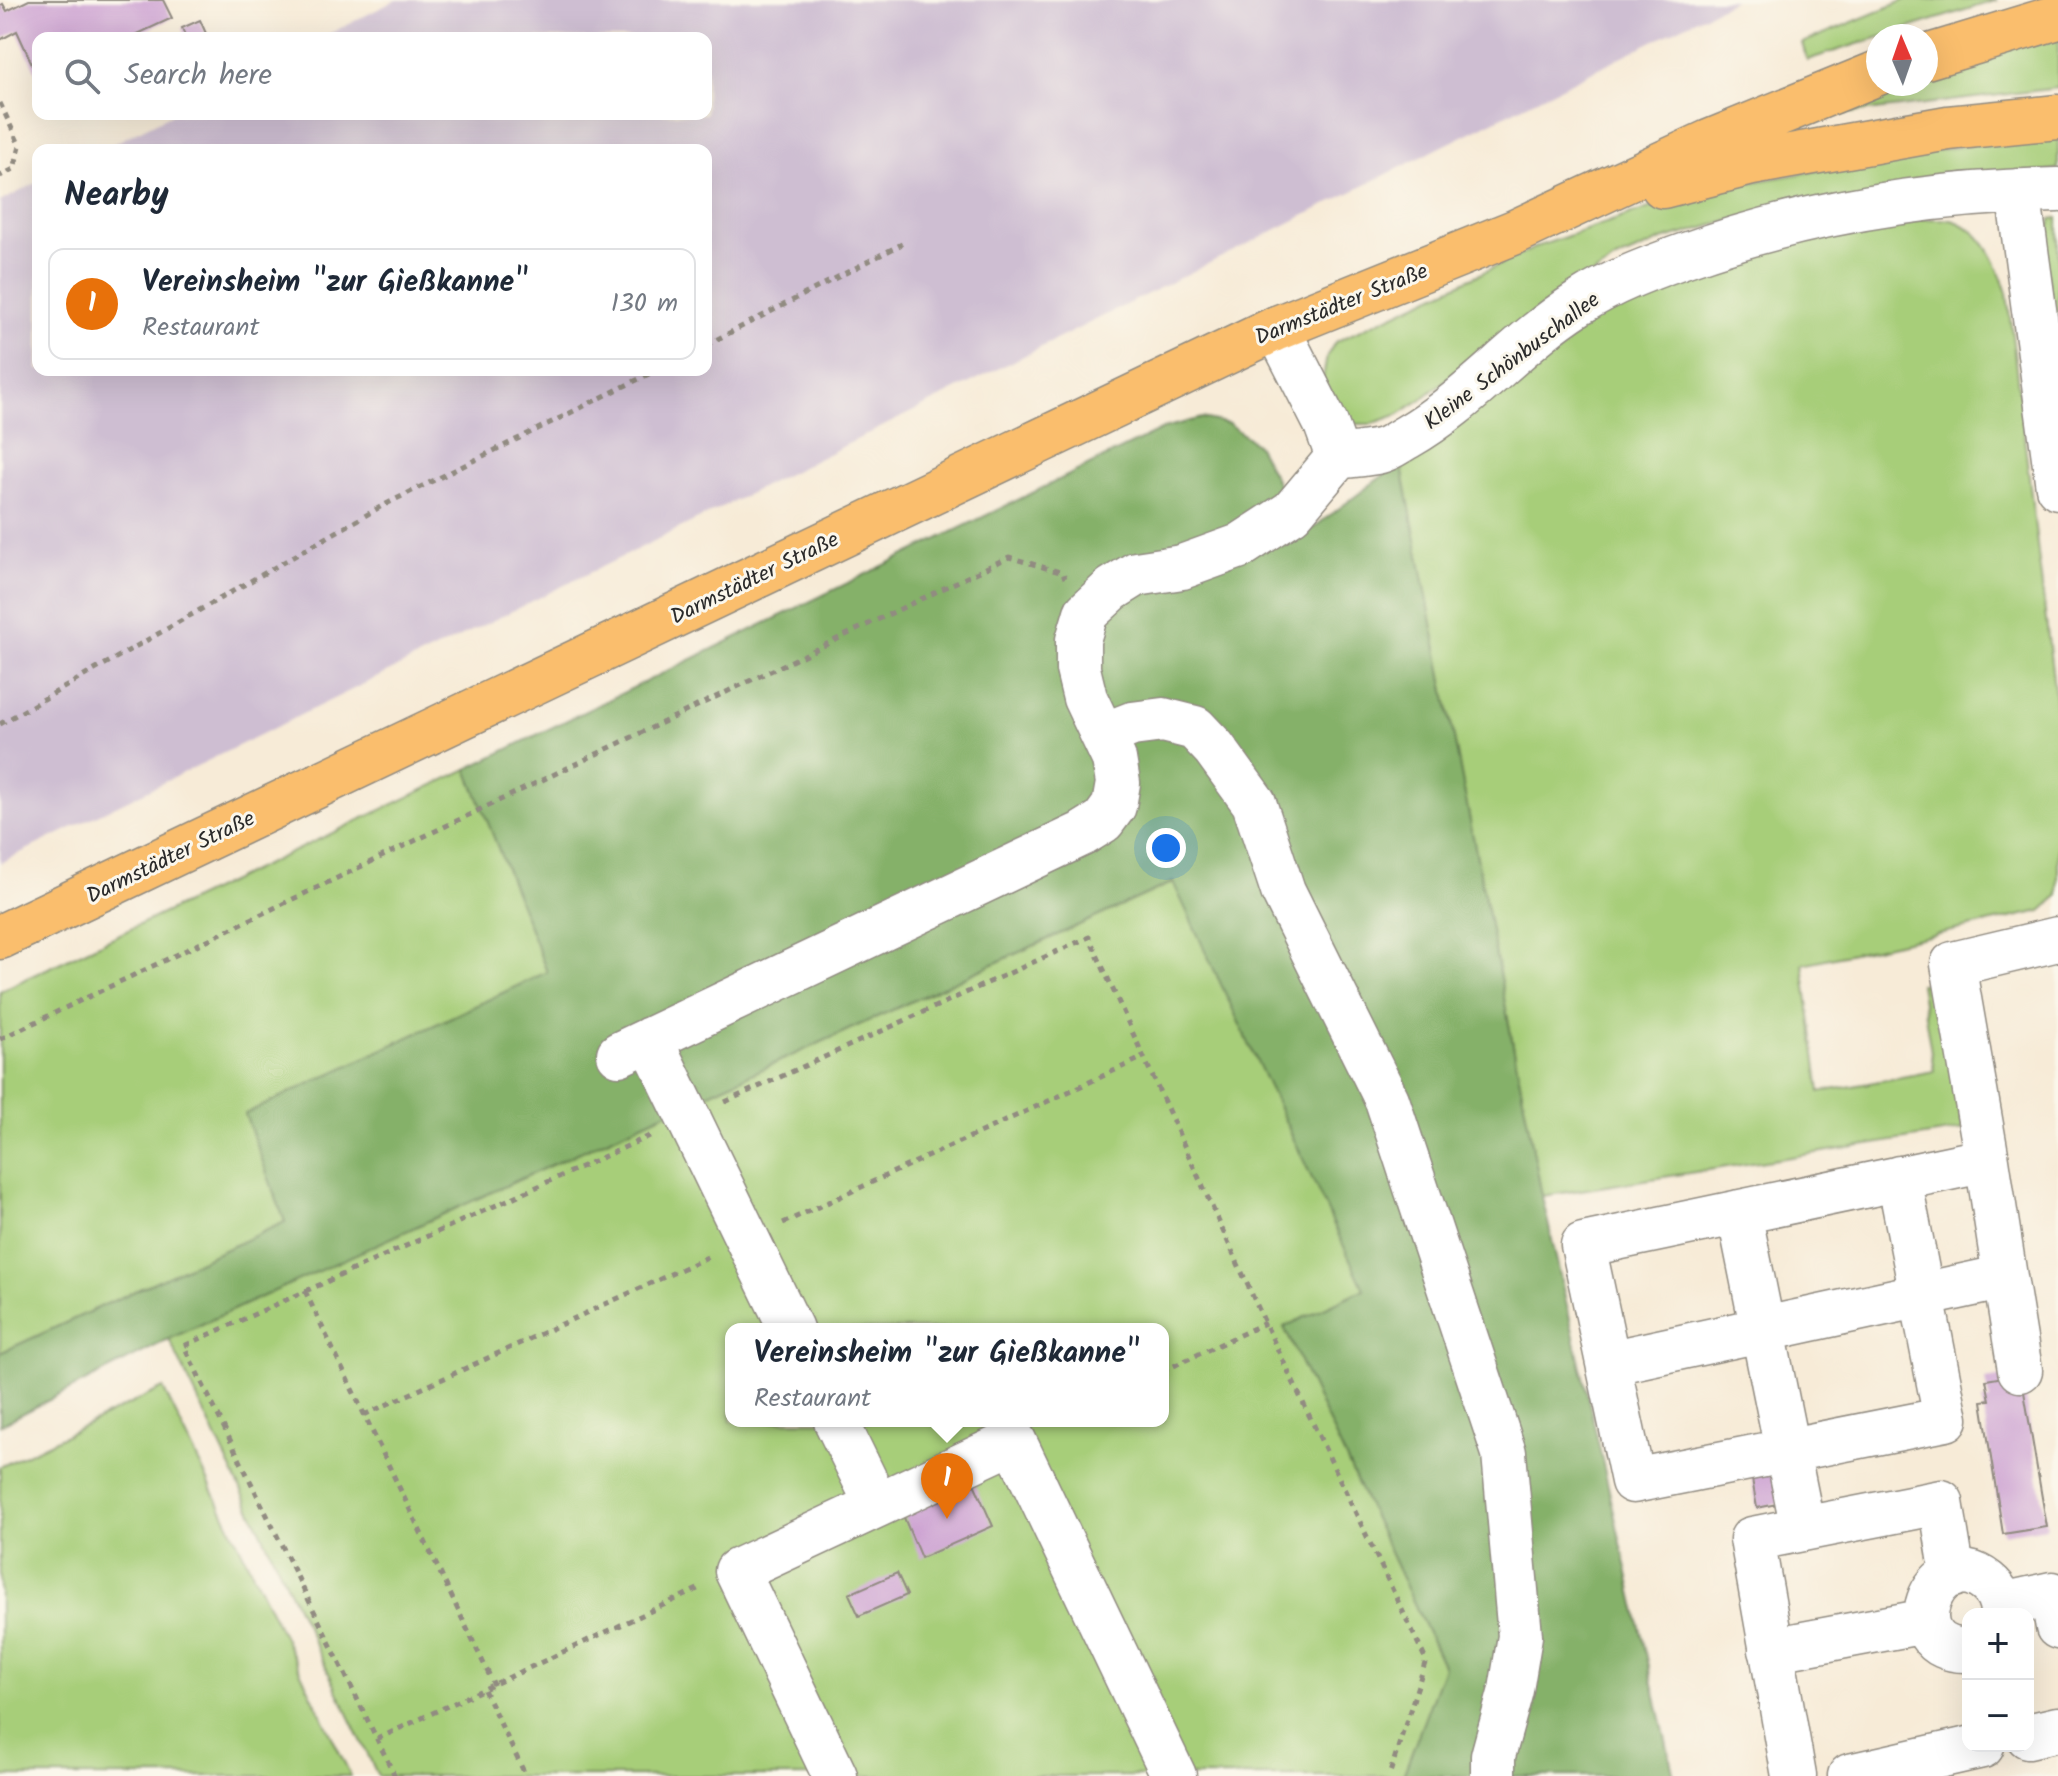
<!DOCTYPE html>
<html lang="en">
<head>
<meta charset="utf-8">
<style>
  :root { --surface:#fff; --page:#f6f6f7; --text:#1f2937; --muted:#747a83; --line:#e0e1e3; --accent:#c8321e }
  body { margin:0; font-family:Kalam,sans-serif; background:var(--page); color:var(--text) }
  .controls { position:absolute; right:24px; bottom:24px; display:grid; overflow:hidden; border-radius:16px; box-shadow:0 8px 32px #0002 }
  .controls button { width:72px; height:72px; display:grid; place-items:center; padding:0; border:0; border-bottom:2px solid var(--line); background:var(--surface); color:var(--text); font:40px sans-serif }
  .compass { position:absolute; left:1866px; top:24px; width:72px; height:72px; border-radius:50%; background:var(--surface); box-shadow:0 8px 32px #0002; rotate:358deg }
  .you { position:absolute; left:1166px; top:848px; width:28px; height:28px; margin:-20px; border:6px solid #fff; border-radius:50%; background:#1a73e8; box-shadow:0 0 0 12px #1a73e833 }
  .badge { display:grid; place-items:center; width:52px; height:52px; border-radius:50%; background:var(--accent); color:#fff; font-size:26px; font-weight:700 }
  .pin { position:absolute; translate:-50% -66px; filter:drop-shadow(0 2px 4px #0008) }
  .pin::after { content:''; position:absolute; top:42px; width:28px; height:24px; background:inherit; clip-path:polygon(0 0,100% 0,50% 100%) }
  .popup { position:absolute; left:725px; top:1323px; width:444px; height:104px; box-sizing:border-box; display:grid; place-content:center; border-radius:16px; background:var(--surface); filter:drop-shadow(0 2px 6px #0005); font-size:26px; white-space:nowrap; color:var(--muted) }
  .popup b { font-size:30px; color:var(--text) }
  .popup::after { content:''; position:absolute; left:50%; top:100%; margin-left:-16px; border:16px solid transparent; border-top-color:var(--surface) }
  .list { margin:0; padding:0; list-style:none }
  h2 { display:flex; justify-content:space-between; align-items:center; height:104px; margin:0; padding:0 32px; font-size:34px }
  h2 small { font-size:26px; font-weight:400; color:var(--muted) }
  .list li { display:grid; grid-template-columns:52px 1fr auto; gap:24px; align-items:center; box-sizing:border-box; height:112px; margin:0 16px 16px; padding:0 16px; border:2px solid var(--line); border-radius:16px }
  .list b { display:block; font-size:30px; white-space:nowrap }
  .list p { margin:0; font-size:26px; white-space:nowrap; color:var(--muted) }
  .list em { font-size:26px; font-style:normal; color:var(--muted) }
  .icon { flex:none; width:44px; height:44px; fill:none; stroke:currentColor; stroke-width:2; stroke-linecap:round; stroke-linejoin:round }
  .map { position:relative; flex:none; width:2058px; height:1776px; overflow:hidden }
  .search { position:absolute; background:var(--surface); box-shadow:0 8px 32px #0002; left:32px; top:32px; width:680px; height:88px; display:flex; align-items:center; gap:20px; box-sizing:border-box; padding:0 28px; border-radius:16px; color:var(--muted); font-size:30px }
  .panel { position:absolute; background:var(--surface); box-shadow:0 8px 32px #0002; left:32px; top:144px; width:680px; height:232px; border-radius:16px }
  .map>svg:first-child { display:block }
</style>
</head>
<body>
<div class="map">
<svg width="2058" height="1776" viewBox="0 0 2058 1776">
  <rect width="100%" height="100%" fill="#fbf7ec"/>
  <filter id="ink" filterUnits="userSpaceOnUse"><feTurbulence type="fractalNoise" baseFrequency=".0125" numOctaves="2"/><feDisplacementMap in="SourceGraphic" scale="16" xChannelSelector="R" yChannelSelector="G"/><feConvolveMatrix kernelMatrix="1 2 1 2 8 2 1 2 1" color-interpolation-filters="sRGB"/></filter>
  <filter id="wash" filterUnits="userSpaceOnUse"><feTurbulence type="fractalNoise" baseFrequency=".006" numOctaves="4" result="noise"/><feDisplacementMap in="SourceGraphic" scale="32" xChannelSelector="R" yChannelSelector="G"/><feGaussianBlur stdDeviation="1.8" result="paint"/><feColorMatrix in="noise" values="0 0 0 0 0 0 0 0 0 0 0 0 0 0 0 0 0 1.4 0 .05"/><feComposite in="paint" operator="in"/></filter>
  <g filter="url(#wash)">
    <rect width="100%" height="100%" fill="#f7ebd7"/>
    <path fill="#cebed2" d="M396 0H1735L644 546 0 863V202L38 182V370H706V150H101L172 114H706V38H321Z"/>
    <path fill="#a7ce79" stroke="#697c52" stroke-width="2" fill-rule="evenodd" d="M1905 0H1997L1807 60 1802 43Z
      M2058 27V88L1842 114 1839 110 1884 84H1926V69Z
      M2058 130V169L1732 220 1662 240 1616 260 1506 332 1423 398 1397 415 1371 424H1351L1340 413 1322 383 1327 356 1335 342 1539 246 1661 204 1728 186Z
      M2058 218V352L2045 255 2051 219Z
      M1916 219C1927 220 1945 217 1955 221 1985 232 1998 265 2007 293L2058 721V896L2041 911 1803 964 1820 1092 1934 1071 1920 984 1938 981 1963 1130 1542 1196 1401 462 1625 294 1771 247Z
      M467 769 547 972 246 1114 285 1222 0 1353V991Z
      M1174 882 1365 1289 1284 1327 1444 1667 1403 1776H378L169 1339ZM731 1329H1163V1421H731Z
      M163 1388 351 1776H0V1467Z"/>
    <path fill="#85b169" stroke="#586e4a" stroke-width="2" d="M1202 418 1229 424 1257 445 1281 489 1282 508 1301 537 1401 462 1542 1196 1674 1776H1403L1444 1667 1284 1327 1364 1289 1173 882 169 1339 0 1425V1353L285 1222 245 1114 547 972 467 769 1167 427Z"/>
    <g id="blocks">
      <path fill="#cea4d3" d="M29 0H163L172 18 129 38H38V77L17 31 0 40V6L3 4 7 11Z
        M200 20 208 38H186L182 28Z
        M2021 1374 2047 1527 2003 1534 1982 1401 1990 1400 1986 1380Z
        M1786 1466 1792 1501 1757 1508 1751 1473Z
        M973 1481 993 1526 921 1558 902 1513Z
        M897 1573 907 1595 859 1616 849 1594Z"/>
    </g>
  </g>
  <g filter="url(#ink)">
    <use href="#blocks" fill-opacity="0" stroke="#918b81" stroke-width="2"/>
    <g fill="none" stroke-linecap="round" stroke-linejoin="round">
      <defs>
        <path id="minor" d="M2018 191 2058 487
          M1277 328 1326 424 1338 457C1352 455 1367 454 1380 451 1389 449 1398 442 1407 437 1470 401 1517 342 1579 303 1612 282 1647 269 1683 256 1803 213 1931 192 2058 190
          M1104 735 1132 724 1163 720 1195 728 1214 748 1254 803 1283 891 1387 1100 1504 1453 1520 1636 1511 1690 1493 1756V1776
          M650 1039 791 1329
          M619 1054 1082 834 1103 821 1114 806 1118 783 1114 759 1085 698 1078 669V640L1086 613 1112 589 1136 574 1182 567 1240 546 1292 512 1338 457
          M1987 1160 1953 964 2058 939
          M1739 1212 1803 1529
          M2005 1277 2020 1370
          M1608 1363C1740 1334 1873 1306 2005 1277L1987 1160 1583 1245 1633 1481 1946 1419 1899 1178
          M836 1421 877 1505
          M2002 1605 2052 1594 2058 1627
          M1771 1650 1926 1621
          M1968 1650C1891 1653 1934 1539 1987 1582 1997 1590 2002 1601 2002 1614
          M2028 1736 2058 1729
          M835 1776 737 1571 1014 1441 1174 1776
          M1794 1776 1752 1539 1941 1502 1953 1575
          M1850 1776 1982 1746"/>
        <path id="major" d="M1926 57 2058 17
          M1663 186 1752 163 1948 128 2058 117
          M0 937 1277 328 1515 232 1709 142 1878 73"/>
      </defs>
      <use href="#minor" stroke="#918b81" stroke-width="47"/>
      <use href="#major" stroke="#918b81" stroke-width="47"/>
      <path stroke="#918b81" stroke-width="5" stroke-dasharray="6 6" stroke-linecap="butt" d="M0 103 20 146 14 169 0 176
        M706 345 902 244
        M0 724 382 506 657 370
        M0 1039 1009 557 1063 573 1065 578
        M725 1102 1089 937 1265 1323 1426 1660 1389 1776
        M783 1223 1144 1057
        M305 1291 494 1685
        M1163 1371 1265 1323
        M364 1415 712 1255
        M484 1690 526 1776
        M377 1739 702 1587
        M395 1776 184 1346 654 1134"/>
      <use href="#minor" stroke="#fff" stroke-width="44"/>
      <use href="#major" stroke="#fabe6d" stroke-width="44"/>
    </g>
  </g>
  <g text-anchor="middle" stroke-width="6" stroke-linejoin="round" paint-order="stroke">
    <g font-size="22" fill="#2b2b2b" stroke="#fbf7ec">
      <text transform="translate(1341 303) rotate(-22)" y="8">Darmstädter Straße</text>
      <text transform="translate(1511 360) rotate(-37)" y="8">Kleine Schönbuschallee</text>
      <text transform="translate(754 577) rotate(-26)" y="8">Darmstädter Straße</text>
      <text transform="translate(170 856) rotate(-26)" y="8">Darmstädter Straße</text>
    </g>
  </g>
</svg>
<div class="controls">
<button>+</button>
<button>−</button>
</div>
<svg class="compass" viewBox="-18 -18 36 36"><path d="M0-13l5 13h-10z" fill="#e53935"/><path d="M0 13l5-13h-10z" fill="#747a83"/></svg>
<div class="you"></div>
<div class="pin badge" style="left:947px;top:1519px;background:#e8710a">1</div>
<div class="popup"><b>Vereinsheim &quot;zur Gießkanne&quot;</b>Restaurant</div>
<div class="search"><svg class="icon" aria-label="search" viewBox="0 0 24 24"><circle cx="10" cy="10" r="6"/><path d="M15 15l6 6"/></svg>Search here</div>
<section class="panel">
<h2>Nearby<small></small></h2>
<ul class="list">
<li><span class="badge" style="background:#e8710a">1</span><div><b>Vereinsheim &quot;zur Gießkanne&quot;</b><p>Restaurant</p></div><em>130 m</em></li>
</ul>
</section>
</div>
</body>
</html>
